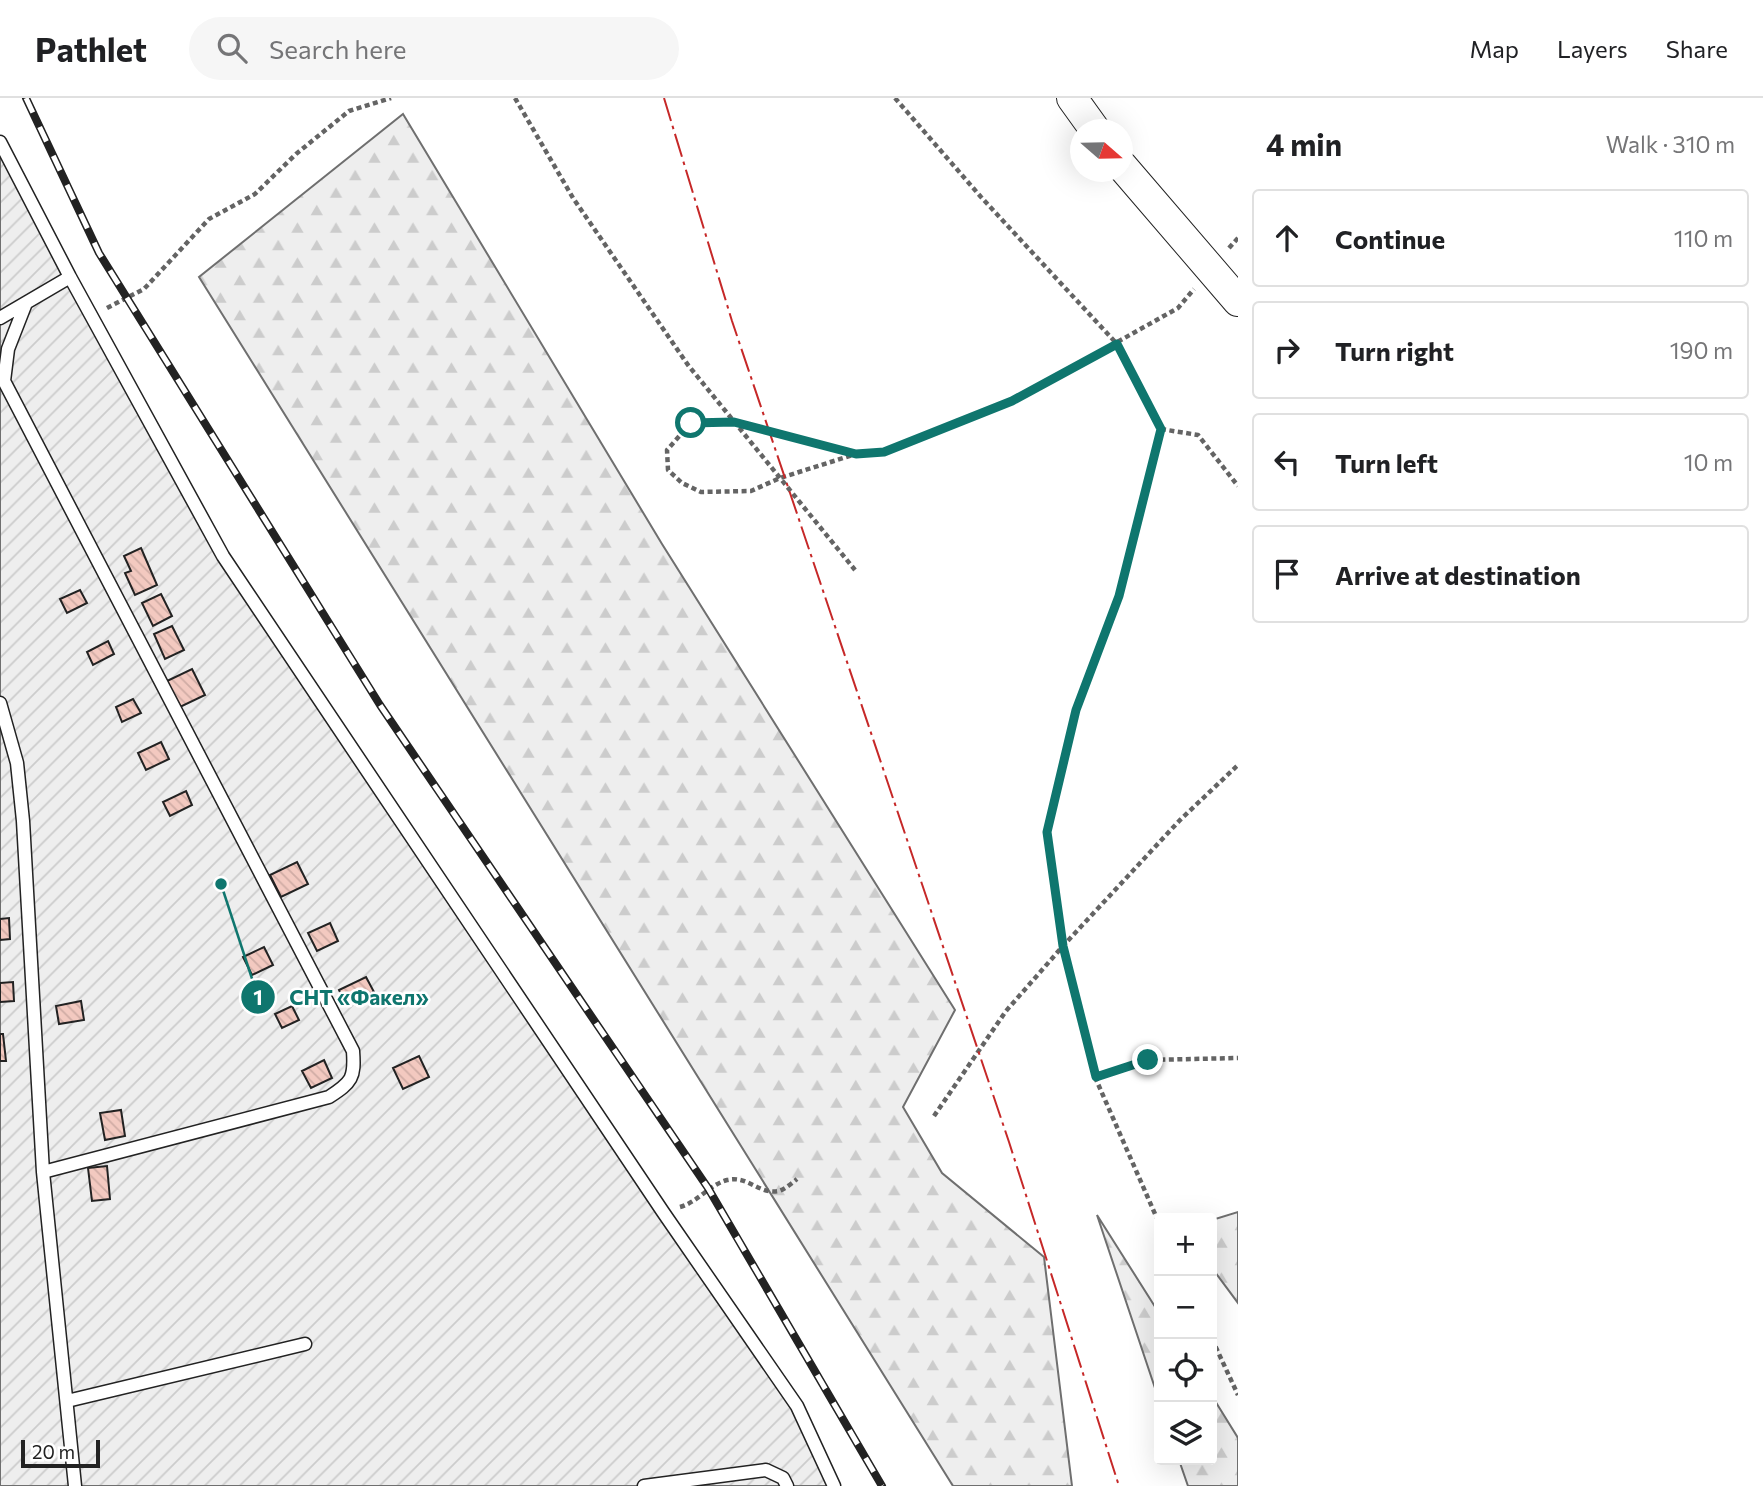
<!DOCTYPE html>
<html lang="en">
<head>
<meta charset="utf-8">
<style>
  :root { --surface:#fff; --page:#f6f6f6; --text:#202124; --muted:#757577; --line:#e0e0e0 }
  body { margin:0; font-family:Commissioner,sans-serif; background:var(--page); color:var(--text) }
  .controls { position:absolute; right:21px; bottom:21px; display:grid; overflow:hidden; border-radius:7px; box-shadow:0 7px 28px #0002 }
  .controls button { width:63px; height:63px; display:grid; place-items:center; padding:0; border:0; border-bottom:2px solid var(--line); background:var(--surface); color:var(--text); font:35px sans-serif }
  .compass { position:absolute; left:1070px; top:21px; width:63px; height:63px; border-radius:50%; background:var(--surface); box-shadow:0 7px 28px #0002; rotate:110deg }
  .scale { position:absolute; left:21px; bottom:18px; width:79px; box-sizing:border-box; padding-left:7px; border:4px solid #222; border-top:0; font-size:19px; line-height:24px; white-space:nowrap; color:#222; -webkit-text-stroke:5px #fff; paint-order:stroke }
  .stop { position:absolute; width:21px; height:21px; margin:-16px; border:5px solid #0f766e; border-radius:50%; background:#fff }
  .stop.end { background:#0f766e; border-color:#fff; box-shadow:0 2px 7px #0008 }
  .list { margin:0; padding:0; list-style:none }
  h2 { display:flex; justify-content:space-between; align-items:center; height:91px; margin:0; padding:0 28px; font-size:30px }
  h2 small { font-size:23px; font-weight:400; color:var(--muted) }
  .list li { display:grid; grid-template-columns:46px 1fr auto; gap:21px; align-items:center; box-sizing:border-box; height:98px; margin:0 14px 14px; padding:0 14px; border:2px solid var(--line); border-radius:7px }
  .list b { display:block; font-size:26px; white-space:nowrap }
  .list em { font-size:23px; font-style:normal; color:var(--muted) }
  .icon { flex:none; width:38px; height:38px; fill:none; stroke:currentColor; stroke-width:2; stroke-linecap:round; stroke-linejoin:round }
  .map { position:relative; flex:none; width:1238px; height:1388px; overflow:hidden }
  header { display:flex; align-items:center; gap:42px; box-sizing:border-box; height:98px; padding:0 35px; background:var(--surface); border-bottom:2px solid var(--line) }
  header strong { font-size:33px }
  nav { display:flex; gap:38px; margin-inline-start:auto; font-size:24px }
  .search { width:490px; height:63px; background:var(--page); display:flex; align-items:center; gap:18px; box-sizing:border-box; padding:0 24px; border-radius:38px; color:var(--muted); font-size:26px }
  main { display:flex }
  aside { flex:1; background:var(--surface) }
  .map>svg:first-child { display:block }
</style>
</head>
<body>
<header>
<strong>Pathlet</strong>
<div class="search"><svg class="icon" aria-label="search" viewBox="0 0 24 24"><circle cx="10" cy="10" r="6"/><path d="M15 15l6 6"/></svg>Search here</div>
<nav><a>Map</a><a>Layers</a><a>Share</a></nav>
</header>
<main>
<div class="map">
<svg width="1238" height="1388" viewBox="0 0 1238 1388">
  <defs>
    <pattern id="forest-firs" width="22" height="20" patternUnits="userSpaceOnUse" patternTransform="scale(1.75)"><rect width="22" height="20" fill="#eee"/><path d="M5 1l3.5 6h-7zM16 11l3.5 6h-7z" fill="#ccc"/></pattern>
    <pattern id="garden-furrows" width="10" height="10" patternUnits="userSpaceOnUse" patternTransform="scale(1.75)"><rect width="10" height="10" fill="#eee"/><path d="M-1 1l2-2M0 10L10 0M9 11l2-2" fill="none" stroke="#ccc"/></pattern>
    <pattern id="building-back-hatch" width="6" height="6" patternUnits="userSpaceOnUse" patternTransform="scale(1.75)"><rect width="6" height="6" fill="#f3c9c0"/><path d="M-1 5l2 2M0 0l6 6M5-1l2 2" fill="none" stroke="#d0aca5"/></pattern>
  </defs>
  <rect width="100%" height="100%" fill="#fff"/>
  <path fill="url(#forest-firs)" stroke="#6f6f6f" stroke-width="2" d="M403 16 662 446 955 912 903 1009 942 1075 1044 1159 1072 1388H953L199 179Z
    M1238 1114V1205L1212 1170V1122Z
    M1097 1117 1159 1215V1302Z
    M1212 1298 1238 1340V1388H1188L1179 1362H1212Z"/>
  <path fill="url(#garden-furrows)" stroke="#6f6f6f" stroke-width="2" d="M0 44 223 458 797 1308 834 1388H0Z"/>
  <path fill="url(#building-back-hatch)" stroke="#222" stroke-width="2" d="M141 450 157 487 135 497 125 475 131 473 124 458Z
    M80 492 87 505 67 515 60 501Z
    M161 496 172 518 153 528 142 505Z
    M172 528 184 552 165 561 154 536Z
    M108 543 114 556 93 567 87 554Z
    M192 571 205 597 180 609 167 583Z
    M133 601 141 615 122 624 116 609Z
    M161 644 169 661 146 672 138 655Z
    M186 693 192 707 170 718 163 704Z
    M297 764 308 786 281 799 270 777Z
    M9 820 10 841 0 842V821Z
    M330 825 338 843 317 853 308 835Z
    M264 849 273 867 252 877 243 859Z
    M366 879 374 894 346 907 339 892Z
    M13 884 14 903 0 904V885Z
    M81 903 84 922 59 926 56 908Z
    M292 908 299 922 282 930 275 916Z
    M0 936H3L6 963H0Z
    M419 958 429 979 403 991 393 970Z
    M324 962 332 980 311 990 302 973Z
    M121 1012 125 1038 105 1042 100 1015Z
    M107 1068 110 1101 92 1103 88 1070Z"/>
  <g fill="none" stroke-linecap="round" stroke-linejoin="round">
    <defs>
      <path id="service" d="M0 44 70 179 223 458 663 1114 797 1308 834 1388
        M26 205 8 251 4 283 353 953C355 980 352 984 329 999L43 1074
        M0 220 70 179
        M0 605 17 665 23 723 43 1074 75 1388
        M67 1303 305 1246
        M644 1388 766 1372 783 1380 787 1388"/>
      <path id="tertiary" d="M1072 0 1095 32
        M1122 68 1238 203"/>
    </defs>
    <use href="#service" stroke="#222" stroke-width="15"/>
    <use href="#tertiary" stroke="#222" stroke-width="32"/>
    <path stroke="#646464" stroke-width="4.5" stroke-dasharray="5 3.5" stroke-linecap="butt" d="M515 0 573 100 688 267 855 472
      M895 0 981 99 1117 246 1161 331 1119 498 1076 612 1047 734 1063 848 1095 979 1159 1125
      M1229 150 1238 140
      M107 210 144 191 209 121 255 96 296 56 349 13 391 0
      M1161 331 1198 337 1238 388
      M856 356 734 324 691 325 667 352 668 372 682 385 701 394 751 393 780 380 856 356 884 354 1012 303 1178 210 1194 191
      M1095 979 1148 962 1238 960
      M934 1018 1006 913 1063 848 1180 722 1238 667
      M680 1109C698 1104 709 1087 727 1082 748 1077 759 1097 779 1093 785 1091 792 1085 797 1081
      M1212 1241 1238 1297"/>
    <use href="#service" stroke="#fff" stroke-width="12"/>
    <use href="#tertiary" stroke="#fff" stroke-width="30"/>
    <defs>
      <path id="rail" d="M26 0 99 155 380 607 708 1090 882 1388"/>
    </defs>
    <use href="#rail" stroke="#222" stroke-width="8"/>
    <use href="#rail" stroke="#fff" stroke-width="5" stroke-dasharray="16" stroke-linecap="butt"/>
    <path stroke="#c62828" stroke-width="2" stroke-dasharray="24 5 3.5 5" stroke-linecap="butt" d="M664 0 732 223 1009 1044 1119 1388"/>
  </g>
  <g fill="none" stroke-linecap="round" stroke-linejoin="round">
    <path stroke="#0f766e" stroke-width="9" d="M691 325 734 324 856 356 884 354 1012 303 1117 246 1161 331 1119 498 1076 612 1047 734 1063 848 1096 979 1148 962"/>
  </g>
  <path fill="none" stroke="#0f766e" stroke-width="2.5" d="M221 786L258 899"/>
  <g fill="#0f766e" stroke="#fff" stroke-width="2.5">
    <circle cx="221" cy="786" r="7"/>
    <circle cx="258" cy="899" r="18"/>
  </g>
  <g font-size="21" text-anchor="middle" font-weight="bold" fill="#fff">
    <text x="258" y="907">1</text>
  </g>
  <g font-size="21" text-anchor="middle" font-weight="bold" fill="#0f766e" stroke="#fff" stroke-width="5" stroke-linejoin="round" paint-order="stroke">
    <text x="359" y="907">СНТ «Факел»</text>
  </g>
</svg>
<div class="controls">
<button>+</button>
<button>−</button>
<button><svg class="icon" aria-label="locate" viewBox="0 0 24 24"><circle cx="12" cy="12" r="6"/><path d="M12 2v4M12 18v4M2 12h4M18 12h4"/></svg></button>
<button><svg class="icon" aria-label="layers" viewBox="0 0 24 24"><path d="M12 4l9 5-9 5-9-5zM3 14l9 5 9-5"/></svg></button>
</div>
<svg class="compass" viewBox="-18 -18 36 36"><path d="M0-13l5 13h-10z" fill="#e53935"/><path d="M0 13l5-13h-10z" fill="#757577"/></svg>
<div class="scale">20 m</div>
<div class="stop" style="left:691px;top:325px"></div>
<div class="stop end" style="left:1148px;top:962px"></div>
</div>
<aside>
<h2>4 min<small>Walk · 310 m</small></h2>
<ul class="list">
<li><svg class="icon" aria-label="ahead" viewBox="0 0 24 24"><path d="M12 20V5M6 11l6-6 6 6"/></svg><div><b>Continue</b></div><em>110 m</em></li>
<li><svg class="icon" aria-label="right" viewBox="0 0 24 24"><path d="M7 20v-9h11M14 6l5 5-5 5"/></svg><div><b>Turn right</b></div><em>190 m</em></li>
<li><svg class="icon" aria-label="left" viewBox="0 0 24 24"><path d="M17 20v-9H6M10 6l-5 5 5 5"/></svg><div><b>Turn left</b></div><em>10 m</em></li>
<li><svg class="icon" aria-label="arrive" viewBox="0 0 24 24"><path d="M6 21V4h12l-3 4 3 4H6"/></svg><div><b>Arrive at destination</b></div></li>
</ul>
</aside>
</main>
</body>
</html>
